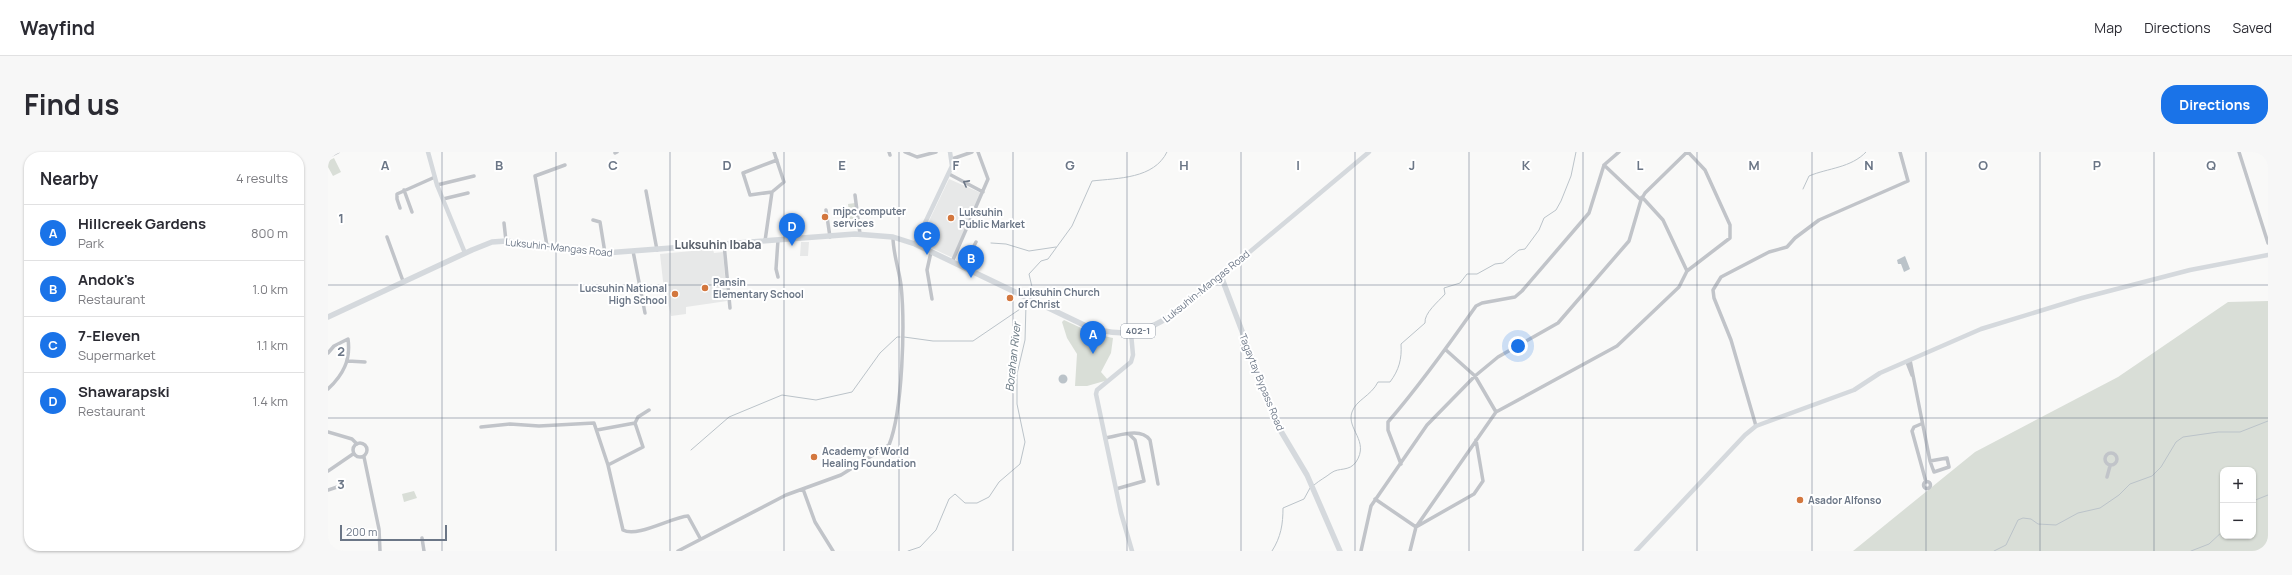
<!DOCTYPE html>
<html lang="en">
<head>
<meta charset="utf-8">
<style>
  :root { --surface:#fff; --page:#f7f7f7; --text:#2b2b33; --muted:#7c7c81; --line:#e1e1e2; --accent:#1a73e8 }
  body { margin:0; font-family:Manrope,sans-serif; background:var(--page); color:var(--text) }
  .controls { position:absolute; right:12px; bottom:12px; display:grid; overflow:hidden; border-radius:8px; box-shadow:0 1px 3px #0004 }
  .controls button { width:36px; height:36px; display:grid; place-items:center; padding:0; border:0; border-bottom:1px solid var(--line); background:var(--surface); color:var(--text); font:20px sans-serif }
  .scale { position:absolute; left:12px; bottom:10px; width:107px; box-sizing:border-box; padding-left:4px; border:2px solid #6b7686; border-top:0; font-size:11px; line-height:14px; white-space:nowrap; color:#6b7686; -webkit-text-stroke:3px #fff; paint-order:stroke }
  .you { position:absolute; left:1190px; top:194px; width:14px; height:14px; margin:-10px; border:3px solid #fff; border-radius:50%; background:#1a73e8; box-shadow:0 0 0 6px #1a73e833 }
  .badge { display:grid; place-items:center; width:26px; height:26px; border-radius:50%; background:var(--accent); color:#fff; font-size:13px; font-weight:700 }
  .pin { position:absolute; translate:-50% -33px; filter:drop-shadow(0 1px 2px #0008) }
  .pin::after { content:''; position:absolute; top:21px; width:14px; height:12px; background:inherit; clip-path:polygon(0 0,100% 0,50% 100%) }
  .list { margin:0; padding:0; list-style:none }
  h2 { display:flex; justify-content:space-between; align-items:center; height:52px; margin:0; padding:0 16px; font-size:17px }
  h2 small { font-size:13px; font-weight:400; color:var(--muted) }
  .list li { display:grid; grid-template-columns:26px 1fr auto; gap:12px; align-items:center; box-sizing:border-box; height:56px; padding:0 16px; border-top:1px solid var(--line) }
  .list b { display:block; font-size:15px; white-space:nowrap }
  .list p { margin:0; font-size:13px; white-space:nowrap; color:var(--muted) }
  .list em { font-size:13px; font-style:normal; color:var(--muted) }
  .map { position:relative; flex:none; width:1940px; height:399px; overflow:hidden; border-radius:16px }
  header { display:flex; align-items:center; gap:24px; box-sizing:border-box; height:56px; padding:0 20px; background:var(--surface); border-bottom:1px solid var(--line) }
  header strong { font-size:19px }
  nav { display:flex; gap:22px; margin-inline-start:auto; font-size:14px }
  .intro { display:flex; align-items:center; justify-content:space-between; box-sizing:border-box; height:96px; padding:0 24px }
  h1 { margin:0; font-size:28px }
  .button { padding:10px 18px; border-radius:16px; background:var(--accent); color:#fff; font-size:14px; font-weight:700 }
  main { display:flex; gap:24px; padding:0 24px }
  aside { flex:1; background:var(--surface); border-radius:16px; box-shadow:0 1px 3px #0004 }
  .map>svg:first-child { display:block }
</style>
</head>
<body>
<header>
<strong>Wayfind</strong>
<nav><a>Map</a><a>Directions</a><a>Saved</a></nav>
</header>
<div class="intro"><h1>Find us</h1><a class="button">Directions</a></div>
<main>
<aside>
<h2>Nearby<small>4 results</small></h2>
<ul class="list">
<li><span class="badge">A</span><div><b>Hillcreek Gardens</b><p>Park</p></div><em>800 m</em></li>
<li><span class="badge">B</span><div><b>Andok's</b><p>Restaurant</p></div><em>1.0 km</em></li>
<li><span class="badge">C</span><div><b>7-Eleven</b><p>Supermarket</p></div><em>1.1 km</em></li>
<li><span class="badge">D</span><div><b>Shawarapski</b><p>Restaurant</p></div><em>1.4 km</em></li>
</ul>
</aside>
<div class="map">
<svg width="1940" height="399" viewBox="0 0 1940 399">
  <rect width="100%" height="100%" fill="#f9f9f8"/>
  <path fill="#e7e8e8" d="M621 27 653 41 625 106 591 90Z
    M473 90H481L480 104H472Z
    M385 97 386 101 395 100 399 149 358 155V162L343 164 335 129 332 102Z"/>
  <path fill="#d9ded7" fill-rule="evenodd" d="M6 6 13 20 5 24 0 15V9Z
    M527 51 530 67 522 68 520 52Z
    M1940 149V399H1525L1647 300 1790 225 1900 150ZM1895 318H1925V384H1895Z
    M736 168 766 182 785 186 783 201 773 220 780 228 759 234H747L749 202 739 186 734 170Z
    M86 339 89 346 76 350 74 342Z"/>
  <path fill="#bbc3c9" d="M1577 104 1582 117 1576 120 1573 112H1570L1569 108Z
    M730.5 227a4.5 4.5 0 1 1 9 0a4.5 4.5 0 1 1-9 0Z"/>
  <g fill="none" stroke-linecap="round" stroke-linejoin="round">
    <path stroke="#bbc3c9" stroke-width="1" d="M1475 37 1481 24C1500 16 1523 16 1538 0
      M663 91 678 92 701 99 728 95
      M701 143 704 135 701 122 713 109 720 107 744 74 764 29C790 26 826 27 839 0
      M576 185 605 189H645L698 153 700 148
      M363 298 401 265 454 243 488 248 524 240 552 201 569 185H572
      M986 333C992 328 998 325 1003 321 1011 315 1021 320 1028 310 1042 289 1018 277 1024 260 1028 248 1043 244 1050 230H1062C1071 218 1074 207 1073 192L1097 171C1096 161 1110 150 1117 142L1116 136 1132 131 1139 122H1149L1167 112 1175 111 1191 98 1197 97 1211 78 1216 66 1228 58 1233 49 1243 24 1248 0
      M1925 349 1940 343
      M580 399 592 395 608 378 621 347 627 342 637 351H649L661 345 671 330 692 312 697 290 689 252V222L697 188 698 153
      M944 399C953 385 955 372 955 356L976 347 982 336
      M1666 399 1678 393 1690 368 1695 366 1703 367 1710 372 1728 373 1750 361 1772 356 1791 343 1802 332 1824 324 1833 315 1848 290 1855 285 1890 280H1912L1940 269
      M1863 399 1881 392 1895 379"/>
    <path stroke="#c1c4c9" stroke-width="3.5" d="M561 0 562 3
      M577 0 589 5 608 0
      M1911 0 1940 91
      M287 1 289 0
      M0 5 10 0
      M624 7 644 0
      M1276 13 1313 48
      M621 22 655 40
      M109 33 146 24
      M76 38 84 60
      M318 39 329 98
      M444 40 422 43 415 21 449 8
      M527 43 532 82
      M1314 45 1335 68 1359 119
      M115 47 140 41
      M72 56 69 47V42L107 25
      M498 58 502 85
      M265 68 272 70 277 101
      M176 71 178 89
      M59 85 75 129
      M450 88 448 117 450 125
      M437 89 444 40 456 30 446 0
      M396 92 402 156
      M219 94 207 24 237 13
      M305 99 317 161
      M603 100 599 118 604 147
      M624 110 660 27 650 0
      M635 115 648 90
      M1118 198 1147 224 1168 260
      M0 201 6 194 20 187C23 208 15 223 0 237
      M1582 208 1602 309 1606 320 1621 315 1619 306 1602 309
      M20 209 37 210
      M1579 210 1584 223
      M307 271 310 265 321 258
      M1593 272 1586 275 1584 279 1598 330
      M1428 274 1403 188 1386 146 1385 138 1393 125 1441 100 1459 95 1467 86 1491 68 1580 29 1572 0
      M153 275 182 272 211 274 266 271 280 313 295 378C309 386 344 365 360 364L372 386
      M269 278 307 271 315 295 280 313
      M0 280 24 287 29 292
      M777 286C791 284 812 275 822 288L830 332
      M25 298a7 7 0 1 1 14 0a7 7 0 1 1-14 0Z
      M1777 307a6 6 0 1 1 12 0a6 6 0 1 1-12 0Z
      M36 305 51 377 52 399
      M1073 312 1060 278V270C1092 233 1120 194 1148 154L1154 151 1187 145 1194 139 1261 61 1276 13 1291 0
      M0 319 25 302
      M1779 325 1782 314
      M1595.5 333a3.5 3.5 0 1 1 7 0a3.5 3.5 0 1 1-7 0Z
      M475 337 487 370 505 399
      M788 337 816 329 807 288 801 282
      M0 338 15 333
      M1047 347 1088 375 1146 342 1155 329 1148 288
      M94 386 96 399
      M350 399 458 343 513 323 561 293C575 258 577 171 573 133 571 117 565 102 565 85
      M1033 399 1043 354 1099 273 1147 224 1170 205 1230 171 1301 89 1313 48 1317 41 1359 0
      M1082 399 1088 375 1168 260 1289 194 1351 135 1359 119 1402 86V73L1377 18 1360 0"/>
    <path stroke="#d5d9dd" stroke-width="4.5" d="M100 0 109 33 137 101
      M587 92 624 14 622 0
      M893 124 1041 0
      M803 181 805 203 803 210 769 238 768 242 793 361 804 399
      M1308 399 1417 283 1428 274 1526 238 1552 221 1653 177 1754 146 1862 118 1940 103"/>
    <path stroke="#d5d9dd" stroke-width="5.5" d="M0 165 144 98 164 90 178 89 277 101 527 82 565 85 587 92 756 173C819 198 848 158 893 124L951 276 979 323 1012 399"/>
  </g>
  <defs><path id="oneway-chevron" d="M-2-3.5L2.5 0L-2 3.5" fill="none" stroke-width="1.6" stroke-linecap="round" stroke-linejoin="round"/></defs>
  <use stroke="#6b7686" href="#oneway-chevron" transform="translate(638 31) rotate(-152)"/>
  <path fill="none" stroke="#6b7686" stroke-width="1" stroke-opacity="0.55" d="M114 0V399M228 0V399M342 0V399M456 0V399M571 0V399M685 0V399M799 0V399M913 0V399M1027 0V399M1141 0V399M1255 0V399M1369 0V399M1484 0V399M1598 0V399M1712 0V399M1826 0V399M0 133H1940M0 266H1940"/>
  <g fill="#d3773e" stroke="#fff" stroke-width="1.5">
    <circle cx="497" cy="65" r="4"/>
    <circle cx="623" cy="66" r="4"/>
    <circle cx="377" cy="136" r="4"/>
    <circle cx="347" cy="142" r="4"/>
    <circle cx="682" cy="146" r="4"/>
    <circle cx="486" cy="305" r="4"/>
    <circle cx="1472" cy="348" r="4"/>
  </g>
  <g text-anchor="middle" stroke-width="4" stroke-linejoin="round" paint-order="stroke">
    <rect fill="#fff" stroke="#979faa" stroke-width="1" x="793" y="172" width="34" height="14" rx="3"/>
    <g font-size="9" font-weight="bold" fill="#6b7686">
      <text x="810" y="182">402-1</text>
    </g>
    <g font-size="10" font-weight="bold" fill="#6b7686" stroke="#fff" text-anchor="start">
      <text x="505" y="63">mjpc computer<tspan x="505" dy="12">services</tspan></text>
      <text x="631" y="64">Luksuhin<tspan x="631" dy="12">Public Market</tspan></text>
      <text x="385" y="134">Pansin<tspan x="385" dy="12">Elementary School</tspan></text>
      <text x="339" y="140" text-anchor="end">Lucsuhin National<tspan x="339" dy="12">High School</tspan></text>
      <text x="690" y="144">Luksuhin Church<tspan x="690" dy="12">of Christ</tspan></text>
      <text x="494" y="303">Academy of World<tspan x="494" dy="12">Healing Foundation</tspan></text>
      <text x="1480" y="352">Asador Alfonso</text>
    </g>
    <g font-size="10" fill="#6b7686" stroke="#fff">
      <text transform="translate(231 95) rotate(6)" y="4">Luksuhin-Mangas Road</text>
      <text transform="translate(878 134) rotate(-39)" y="4">Luksuhin-Mangas Road</text>
      <text transform="translate(934 230) rotate(68)" y="4">Tagaytay Bypass Road</text>
    </g>
    <g font-size="11" font-style="italic" fill="#677680" stroke="#fff">
      <text transform="translate(685 205) rotate(-84)" y="4">Borahan River</text>
    </g>
    <g font-size="12" font-weight="bold" fill="#59606b" stroke="#fff">
      <text x="390" y="97">Luksuhin Ibaba</text>
    </g>
  </g>
  <g font-size="13" text-anchor="middle" font-weight="bold" fill="#6b7686" stroke="#fff" stroke-width="4" stroke-linejoin="round" paint-order="stroke">
    <text x="57" y="18">A</text>
    <text x="171" y="18">B</text>
    <text x="285" y="18">C</text>
    <text x="399" y="18">D</text>
    <text x="514" y="18">E</text>
    <text x="628" y="18">F</text>
    <text x="742" y="18">G</text>
    <text x="856" y="18">H</text>
    <text x="970" y="18">I</text>
    <text x="1084" y="18">J</text>
    <text x="1198" y="18">K</text>
    <text x="1312" y="18">L</text>
    <text x="1426" y="18">M</text>
    <text x="1541" y="18">N</text>
    <text x="1655" y="18">O</text>
    <text x="1769" y="18">P</text>
    <text x="1883" y="18">Q</text>
    <text x="13" y="71">1</text>
    <text x="13" y="204">2</text>
    <text x="13" y="337">3</text>
  </g>
</svg>
<div class="controls">
<button>+</button>
<button>−</button>
</div>
<div class="scale">200 m</div>
<div class="you"></div>
<div class="pin badge" style="left:765px;top:202px">A</div>
<div class="pin badge" style="left:643px;top:126px">B</div>
<div class="pin badge" style="left:599px;top:103px">C</div>
<div class="pin badge" style="left:464px;top:94px">D</div>
</div>
</main>
</body>
</html>
